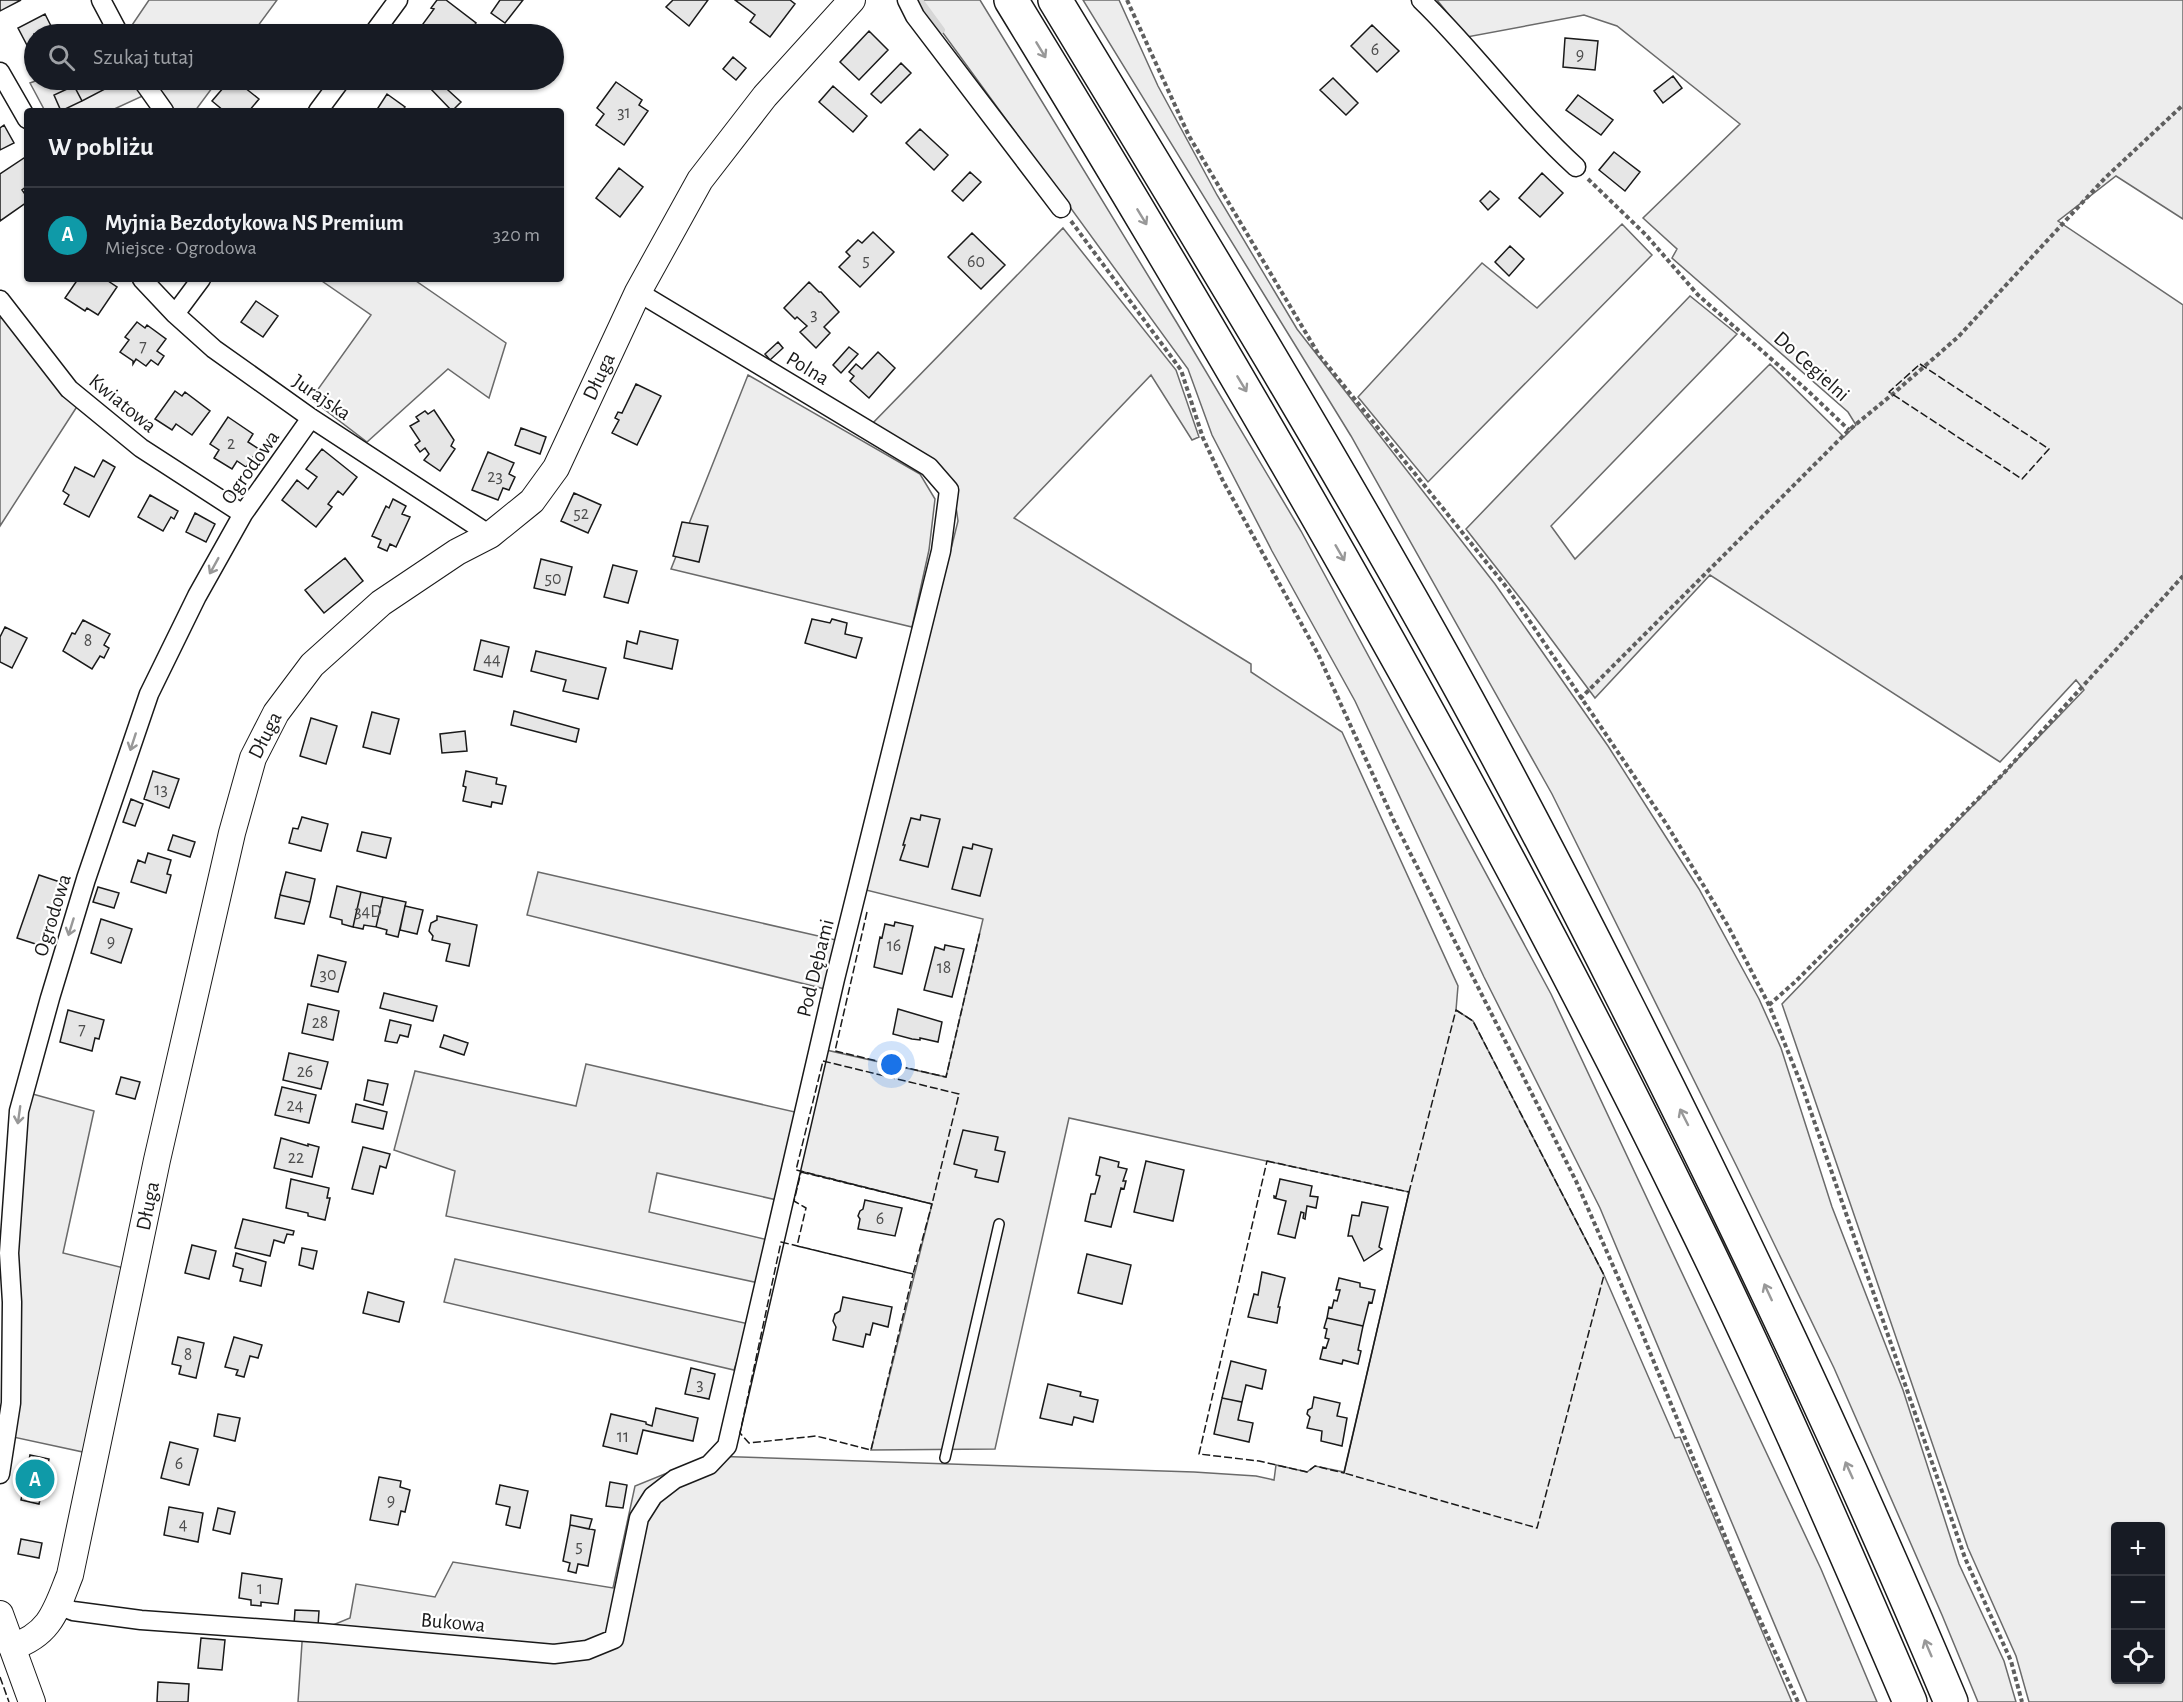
<!DOCTYPE html>
<html lang="pl">
<head>
<meta charset="utf-8">
<style>
  :root { --surface:#171b24; --page:#20242c; --text:#f1f3f6; --muted:#9ea1a6; --line:#363941; --accent:#b45309 }
  body { margin:0; font-family:"Alegreya Sans",sans-serif; background:var(--page); color:var(--text) }
  .controls { position:absolute; right:18px; bottom:18px; display:grid; overflow:hidden; border-radius:6px; box-shadow:0 2px 4px #0004 }
  .controls button { width:54px; height:54px; display:grid; place-items:center; padding:0; border:0; border-bottom:2px solid var(--line); background:var(--surface); color:var(--text); font:30px sans-serif }
  .you { position:absolute; left:892px; top:1065px; width:21px; height:21px; margin:-15px; border:4px solid #fff; border-radius:50%; background:#1a73e8; box-shadow:0 0 0 9px #1a73e833 }
  .badge { display:grid; place-items:center; width:39px; height:39px; border-radius:50%; background:var(--accent); color:#fff; font-size:20px; font-weight:700 }
  .pin { position:absolute; translate:-50% -50%; border:3px solid #fff; box-shadow:0 2px 6px #0006 }
  .list { margin:0; padding:0; list-style:none }
  h2 { display:flex; justify-content:space-between; align-items:center; height:78px; margin:0; padding:0 24px; font-size:26px }
  h2 small { font-size:20px; font-weight:400; color:var(--muted) }
  .list li { display:grid; grid-template-columns:39px 1fr auto; gap:18px; align-items:center; box-sizing:border-box; height:96px; padding:0 24px; border-top:2px solid var(--line) }
  .list b { display:block; font-size:22px; white-space:nowrap }
  .list p { margin:0; font-size:20px; white-space:nowrap; color:var(--muted) }
  .list em { font-size:20px; font-style:normal; color:var(--muted) }
  .icon { flex:none; width:33px; height:33px; fill:none; stroke:currentColor; stroke-width:2; stroke-linecap:round; stroke-linejoin:round }
  .map { position:relative; flex:none; width:2183px; height:1702px; overflow:hidden }
  .search { position:absolute; background:var(--surface); box-shadow:0 2px 4px #0004; left:24px; top:24px; width:540px; height:66px; display:flex; align-items:center; gap:15px; box-sizing:border-box; padding:0 21px; border-radius:33px; color:var(--muted); font-size:22px }
  .panel { position:absolute; background:var(--surface); box-shadow:0 2px 4px #0004; left:24px; top:108px; width:540px; height:174px; border-radius:6px }
  .map>svg:first-child { display:block }
</style>
</head>
<body>
<div class="map">
<svg width="2183" height="1702" viewBox="0 0 2183 1702">
  <rect width="100%" height="100%" fill="#fff"/>
  <path fill="#ededed" stroke="#6a6a6a" stroke-width="1.5" fill-rule="evenodd" d="M149 0H277L252 34H126Z
    M919 0H980L1177 323 1301 531 1551 994 1821 1569 1877 1702H1807L1600 1208 1484 977 1355 701 1272 551 1212 435 1188 369Z
    M1083 0H1119L1158 86 1217 195 1297 329 1495 584 1608 746 1699 889 1759 999 1781 1048 1832 1207 1903 1390 1959 1564 2004 1661 2016 1702H1978L1942 1615 1834 1368 1737 1167 1552 794 1351 436Z
    M1437 0H2183V219L2116 176 2058 221 2183 305V1702H2029L2016 1656 1968 1548 1782 1004 2084 690 2076 680 2000 762 1710 575 1595 698 1528 608 1466 529 1690 296 1737 334 1551 526 1575 559 1770 364 1844 437 1856 425 1848 412 1672 258 1677 249 1643 218 1740 124 1617 26 1584 15 1467 37ZM2116 1526H2160V1680H2116Z
    M38 80H139L147 94 110 111H45L30 83Z
    M153 80H218L195 111H172Z
    M1622 224 1652 255 1428 482 1358 397 1482 263 1537 308Z
    M1063 228 1176 370 1199 437 1192 440 1151 375 1014 518 1251 664V672L1342 732 1458 986 1456 1010 1473 1021 1604 1275 1675 1438 1680 1437 1792 1702H298L303 1628 321 1630 350 1618 356 1584 435 1597 453 1562 613 1588 635 1486 709 1456 1194 1472 1256 1476 1274 1480 1276 1465 1307 1472 1315 1466 1344 1472 1409 1192 1069 1118 995 1449 871 1450 932 1204 796 1170 826 1050 946 1077 983 919 866 890 958 521 954 493 870 426Z
    M319 279H413L506 343 489 398 448 369 367 442 311 399 371 315Z
    M2 317 78 405 0 526V319Z
    M748 375 920 474 935 499 929 550 912 627 671 569Z
    M538 872 836 940 825 989 527 915Z
    M586 1064 795 1112 777 1200 657 1173 649 1212 768 1240 759 1283 446 1216 455 1171 394 1150 415 1071 576 1106Z
    M29 1093 94 1111 63 1253 124 1268 83 1452 13 1437V1238Z
    M455 1259 749 1324 734 1370 444 1302Z"/>
  <g fill="none" stroke-linecap="round" stroke-linejoin="round">
    <path stroke="#d7d7d7" stroke-width="6" d="M920 0 942 30"/>
  </g>
  <path fill="#e6e6e6" stroke="#1a1a1a" stroke-width="1.5" d="M0 0H21L0 11Z
    M437 0H446L476 23 470 31 474 34H428L420 28 434 9 431 8Z
    M500 0H523L505 23 491 13Z
    M673 0H708L689 26 666 7Z
    M735 0H790L795 4 770 37 750 22 755 15Z
    M45 14 55 34H34V61L32 62 27 52 30 51 18 28Z
    M1372 25 1399 51 1377 72 1351 46Z
    M869 31 888 50 859 80 840 62Z
    M1565 38 1598 41 1595 70 1563 67Z
    M733 57 746 68 736 80 723 69Z
    M901 63 911 73 881 103 871 94Z
    M1673 76 1682 88 1663 103 1654 91Z
    M1333 78 1358 103 1346 115 1320 90Z
    M67 80H71L82 101 61 111 54 95 67 89 64 81Z
    M71 80H100L105 89 82 101Z
    M230 80H235L259 99 249 111 243 109 241 111H224L212 101Z
    M437 80 461 102 452 111 429 87Z
    M616 82 642 100 639 105 648 111 624 145 596 125 604 114 597 108Z
    M833 86 867 116 853 132 819 102Z
    M387 94 405 107 402 111H376Z
    M1578 95 1613 120 1601 135 1566 110Z
    M4 125 14 143 0 150V128Z
    M920 129 948 155 934 170 906 143Z
    M1614 152 1640 172 1625 191 1599 170Z
    M24 158 27 162V186L22 190 27 197V202L0 221V174Z
    M619 168 643 187 620 217 596 198Z
    M970 172 981 182 963 201 952 191Z
    M1542 173 1563 193 1540 217 1519 198Z
    M1490 191 1499 199 1488 210 1480 201Z
    M873 232 894 252 860 287 839 267 850 256 846 252 858 240 862 243Z
    M972 233 1005 265 981 289 948 257Z
    M1510 246 1524 259 1509 276 1495 262Z
    M78 279H105L117 287 98 315 87 308 85 311 65 298Z
    M809 282 819 292H821L839 312 824 327 830 333 816 348 800 332 807 326 797 317 795 319 784 308Z
    M256 301 278 316 263 337 241 322Z
    M137 322 145 328 147 325 166 339 157 351 164 356 158 365 151 360 146 366 136 359 133 364V361L120 352 129 340 125 337Z
    M778 342 783 348 770 360 765 354Z
    M849 347 858 354 841 373 833 365Z
    M878 352 895 368 869 398 850 381 854 376 849 372 856 364 862 369Z
    M636 384 661 396 637 445 612 433 619 420 615 418 618 412 622 413Z
    M175 391 182 396 185 392 210 411 192 435 176 424 172 430 155 419Z
    M434 410 454 440 451 446 455 449 440 471 424 460 429 454 425 448 420 452 415 445 420 441 410 426 419 421 416 417 425 411 428 414Z
    M228 417 253 434 248 442 259 449 246 467 237 461 232 469 214 458 219 450 210 444Z
    M521 428 546 437 540 454 515 445Z
    M322 449 357 477 343 495 338 491 328 504 332 507 316 527 282 500 297 480 308 489 317 477 306 469Z
    M488 452 514 463 509 474 515 477 509 490 503 488 498 500 472 490Z
    M103 460 115 467 89 517 64 504 69 495 63 491 75 467 94 477Z
    M574 493 601 505 588 533 561 521Z
    M150 495 178 511 174 519 171 517 163 531 138 517Z
    M393 499 406 506 402 514 410 517 396 547 390 544 387 551 378 547 381 540 372 536 386 506 389 508Z
    M195 513 215 524 206 542 186 532Z
    M682 522 708 526 699 562 673 556Z
    M345 558 363 581 324 613 305 590Z
    M541 559 572 567 565 595 534 588Z
    M613 565 637 571 628 603 604 597Z
    M812 619 830 623 832 619 847 623 845 634 862 638 856 658 805 643Z
    M83 620 110 634 104 645 109 648 104 658 100 656 92 669 63 651 72 633 75 634Z
    M5 627 27 638 12 668 0 662V637Z
    M640 631 678 640 672 669 624 658 627 641 637 644Z
    M481 640 509 647 502 677 474 670Z
    M536 651 606 668 598 699 563 691 566 680 531 671Z
    M514 711 579 729 576 742 511 725Z
    M372 712 399 719 390 754 363 747Z
    M311 718 337 726 326 764 300 756Z
    M465 731 467 751 442 753 440 734Z
    M153 771 179 779 169 808 144 799Z
    M466 771 497 778 496 784 506 786 502 804 492 802 491 807 463 801 466 787 463 786Z
    M131 799 143 804 135 826 123 822Z
    M921 815 940 819 928 867 900 860 905 845H903L911 818 920 820Z
    M302 817 328 824 321 851 289 843 293 828 298 829Z
    M362 832 391 838 386 858 357 851Z
    M173 835 195 842 190 857 168 850Z
    M973 844 992 849 980 896 952 889 963 847 972 849Z
    M148 853 171 860 167 874 171 875 166 893 131 882 138 860 145 863Z
    M286 872 315 879 310 902 280 895Z
    M39 875 66 884 45 947 17 938Z
    M337 886 361 892 353 927 342 924V920L330 917Z
    M98 887 119 893 114 908 93 902Z
    M361 892 383 897 376 927 364 925 363 929 353 927Z
    M280 895 310 902 304 924 275 918Z
    M383 897 406 902 398 937 386 934 387 930 376 927Z
    M405 906 423 910 417 934 400 930Z
    M437 916 477 925 469 966 446 961 450 944 432 940 433 936 429 931 431 923 437 920Z
    M101 919 132 929 121 963 91 953Z
    M895 922 913 926 902 974 874 967 880 937 882 938 885 924 894 926Z
    M945 945 964 949 952 997 924 990 935 947 944 950Z
    M318 955 346 962 338 992 311 986Z
    M384 993 437 1006 433 1021 380 1008Z
    M308 1004 339 1011 333 1040 302 1033Z
    M898 1009 942 1022 938 1042 920 1038V1040L912 1039 893 1034Z
    M68 1010 104 1020 99 1039 95 1038 92 1051 60 1042Z
    M390 1020 411 1025 408 1037 400 1035 397 1043 385 1041Z
    M444 1035 468 1043 464 1055 440 1047Z
    M289 1053 328 1062 321 1089 283 1080Z
    M121 1077 140 1082 135 1099 116 1094Z
    M368 1080 388 1084 383 1105 364 1100Z
    M282 1087 316 1095 309 1123 275 1115Z
    M356 1104 387 1112 383 1129 352 1122Z
    M963 1130 998 1137 995 1150 1005 1152 998 1182 975 1177 977 1170 954 1164Z
    M281 1138 308 1146V1144L319 1147 312 1177 274 1168Z
    M363 1147 390 1154 386 1168 380 1166 373 1194 352 1189Z
    M1100 1157 1119 1162 1118 1167 1127 1169 1123 1181H1126L1124 1189 1121 1188 1111 1227 1085 1221 1091 1194H1095L1100 1176 1096 1175Z
    M1146 1161 1184 1170 1173 1221 1134 1212Z
    M291 1179 329 1188 327 1198H330L325 1220 308 1216V1213L286 1208Z
    M1280 1179 1312 1186 1310 1196 1318 1197 1316 1208 1307 1206 1305 1219 1303 1218 1304 1213 1301 1212 1295 1238 1278 1234 1286 1201 1274 1198V1196L1276 1197Z
    M865 1200 902 1208 895 1236 858 1229 860 1219 858 1216 860 1211 863 1209Z
    M1362 1202 1388 1207 1379 1247 1382 1249 1364 1261 1352 1236H1348L1352 1215 1359 1216Z
    M243 1219 294 1231 293 1235 287 1234 284 1243 274 1240 270 1256 235 1248Z
    M192 1245 216 1251 209 1279 185 1273Z
    M302 1248 317 1251 313 1269 299 1265Z
    M236 1253 266 1262 261 1286 240 1281 243 1269 233 1266Z
    M1087 1254 1131 1265 1122 1304 1078 1293Z
    M1262 1272 1285 1278 1278 1307H1280L1277 1323 1248 1317 1254 1294 1258 1295Z
    M1339 1278 1360 1283V1287L1375 1290 1372 1303 1369 1302 1363 1326 1327 1318 1329 1307 1332 1308 1334 1300 1337 1301 1340 1290H1336Z
    M368 1292 404 1302 399 1322 363 1313Z
    M843 1297 892 1307 888 1327 873 1323 870 1335 866 1334 863 1347 833 1340 836 1327 833 1321 835 1314 840 1311Z
    M1327 1318 1363 1326 1358 1350 1361 1351 1358 1364 1343 1360 1342 1364 1320 1359 1323 1347 1326 1348 1329 1339 1325 1338 1327 1329 1324 1328Z
    M178 1337 204 1343 196 1378 179 1374 181 1366 172 1364Z
    M234 1337 262 1345 258 1358 250 1356 244 1377 236 1375 238 1370 225 1367Z
    M1231 1361 1266 1370 1262 1389 1246 1385 1242 1402 1222 1398Z
    M691 1368 715 1374 709 1399 685 1394Z
    M1048 1384 1081 1392 1080 1396 1098 1400 1093 1422 1074 1417 1072 1425 1040 1418Z
    M1314 1397 1340 1403 1337 1416 1347 1418 1342 1446 1321 1441 1322 1431 1307 1428 1310 1417 1307 1414 1308 1410 1312 1408Z
    M1222 1398 1242 1402 1238 1420 1253 1423 1249 1442 1214 1434Z
    M656 1408 698 1418 693 1441 643 1430 637 1454 603 1446 611 1414 646 1422V1424L652 1426Z
    M218 1414 240 1418 235 1441 214 1436Z
    M170 1442 198 1449 189 1485 161 1478Z
    M30 1455 49 1459 39 1504 21 1500Z
    M379 1477 401 1481 400 1487 410 1490 405 1512 401 1511 398 1525 370 1520Z
    M610 1482 627 1485 623 1508 606 1506Z
    M500 1485 528 1491 520 1528 506 1525 510 1507 496 1504Z
    M169 1507 203 1513 198 1542 164 1535Z
    M218 1508 235 1512 230 1534 213 1530Z
    M571 1515 592 1519 589 1529 570 1525Z
    M570 1525 595 1530 588 1566 578 1564 576 1573 568 1571 570 1563 563 1561Z
    M21 1539 42 1543 39 1558 18 1554Z
    M242 1573 282 1579 278 1604 261 1602V1606L251 1605V1600L239 1598Z
    M295 1610 319 1611 318 1626 294 1625Z
    M201 1638 225 1640 222 1670 198 1668Z
    M158 1682 189 1684 188 1702H157Z"/>
  <g fill="none" stroke-linecap="round" stroke-linejoin="round">
    <defs>
      <path id="lane" d="M945 1458 999 1224"/>
      <path id="street" d="M101 0 119 34
        M907 0 915 16 1061 208
        M1421 0C1476 53 1520 116 1576 167
        M373 34 398 0
        M0 72 27 119
        M142 80 164 111
        M318 111 341 80
        M142 279 175 314 214 349 311 418 490 535
        M0 300 69 389 141 448 243 514
        M175 314 201 279
        M0 1474 11 1403 12 1302 9 1253 19 1111 50 998 86 879 149 694 197 596 243 514 311 418
        M58 1605 73 1611 141 1620 322 1633 554 1654 587 1650 614 1639 639 1518 653 1496 675 1479 709 1465 727 1446 835 979 941 551 949 490 929 467 638 292"/>
      <g id="secondary">
        <path d="M0 1614 32 1702"/>
        <path id="s1" d="M12 1647C51 1634 56 1610 70 1575L157 1160 232 833 253 758 276 713 312 665 381 603 457 552 490 535 532 501 556 468 638 292 700 180 765 96 852 0"/>
      </g>
      <path id="highway" d="M1011 0C1253 396 1487 799 1691 1217 1769 1376 1840 1539 1910 1702
        M1055 0C1182 210 1310 419 1430 633 1498 754 1562 877 1624 1000 1741 1231 1851 1464 1951 1702"/>
    </defs>
    <use href="#lane" stroke="#1a1a1a" stroke-width="12"/>
    <use href="#street" stroke="#1a1a1a" stroke-width="21"/>
    <use href="#secondary" stroke="#1a1a1a" stroke-width="28"/>
    <use href="#highway" stroke="#1a1a1a" stroke-width="36"/>
    <path stroke="#5f5f5f" stroke-width="4" stroke-dasharray="4.5 3" stroke-linecap="butt" d="M1127 0 1189 136 1319 355 1508 589 1667 825 1728 926 1769 1005 1802 1086 1965 1558 2011 1661 2022 1702
      M1588 179 1646 235 1698 295 1808 391 1849 430
      M1071 221 1181 370 1203 438 1223 481 1318 654 1394 821 1576 1181 1638 1323 1751 1600 1798 1702
      M1580 699 1849 430 1894 393 1958 337 2105 178 2183 105
      M1769 1005 1795 982 2002 775 2183 576"/>
    <use href="#lane" stroke="#fff" stroke-width="9"/>
    <use href="#street" stroke="#fff" stroke-width="18"/>
    <use href="#secondary" stroke="#fff" stroke-width="26"/>
    <use href="#highway" stroke="#fff" stroke-width="33"/>
    <path stroke="#1a1a1a" stroke-width="1.5" stroke-dasharray="8 3" stroke-linecap="butt" d="M1920 364 2049 449 2022 479 1889 392Z
      M867 912 835 1051 946 1077 980 932
      M1456 1010 1473 1021 1604 1275 1537 1528 1344 1473 1409 1192Z
      M823 1061 959 1094 932 1204 796 1170Z
      M1267 1161 1409 1192 1344 1473 1315 1466 1307 1472 1259 1461 1199 1454Z
      M801 1172 932 1204 913 1274 797 1246 806 1208 794 1201Z
      M781 1242 913 1274 871 1450 816 1436 749 1443 740 1433Z
      M0 1677 9 1702"/>
  </g>
  <defs><path id="oneway-shaft" d="M-6 0H5M1.5-3L5.5 0L1.5 3" fill="none" stroke-width="1.6" stroke-linecap="round" stroke-linejoin="round" transform="scale(1.5)"/></defs>
  <g stroke="#989898">
    <use href="#oneway-shaft" transform="translate(1041 50) rotate(59)"/>
    <use href="#oneway-shaft" transform="translate(1142 217) rotate(59)"/>
    <use href="#oneway-shaft" transform="translate(1242 384) rotate(59)"/>
    <use href="#oneway-shaft" transform="translate(1340 553) rotate(60)"/>
    <use href="#oneway-shaft" transform="translate(214 566) rotate(119)"/>
    <use href="#oneway-shaft" transform="translate(133 742) rotate(108)"/>
    <use href="#oneway-shaft" transform="translate(71 927) rotate(107)"/>
    <use href="#oneway-shaft" transform="translate(19 1115) rotate(98)"/>
    <use href="#oneway-shaft" transform="translate(1684 1117) rotate(-117)"/>
    <use href="#oneway-shaft" transform="translate(1768 1292) rotate(-115)"/>
    <use href="#oneway-shaft" transform="translate(1849 1470) rotate(-114)"/>
    <use href="#oneway-shaft" transform="translate(1928 1648) rotate(-113)"/>
  </g>
  <g text-anchor="middle" stroke-width="4.5" stroke-linejoin="round" paint-order="stroke">
    <g font-size="18" fill="#4d4d4d">
      <text x="1375" y="55">6</text>
      <text x="1580" y="60">9</text>
      <text x="624" y="118">31</text>
      <text x="866" y="266">5</text>
      <text x="976" y="267">60</text>
      <text x="814" y="320">3</text>
      <text x="143" y="352">7</text>
      <text x="231" y="449">2</text>
      <text x="495" y="482">23</text>
      <text x="581" y="519">52</text>
      <text x="553" y="584">50</text>
      <text x="88" y="646">8</text>
      <text x="492" y="665">44</text>
      <text x="161" y="795">13</text>
      <text x="368" y="917">34D</text>
      <text x="111" y="947">9</text>
      <text x="894" y="951">16</text>
      <text x="944" y="973">18</text>
      <text x="328" y="980">30</text>
      <text x="320" y="1028">28</text>
      <text x="82" y="1035">7</text>
      <text x="305" y="1077">26</text>
      <text x="295" y="1111">24</text>
      <text x="296" y="1163">22</text>
      <text x="880" y="1224">6</text>
      <text x="188" y="1360">8</text>
      <text x="700" y="1390">3</text>
      <text x="623" y="1442">11</text>
      <text x="179" y="1469">6</text>
      <text x="391" y="1506">9</text>
      <text x="183" y="1530">4</text>
      <text x="579" y="1552">5</text>
      <text x="260" y="1594">1</text>
    </g>
    <g font-size="21" fill="#1a1a1a" stroke="#fff">
      <text transform="translate(1812 366) rotate(42)" y="7">Do Cegielni</text>
      <text transform="translate(808 368) rotate(31)" y="7">Polna</text>
      <text dy="7" stroke="none"><textPath href="#s1" startOffset="1462">Długa</textPath></text>
      <text transform="translate(322 397) rotate(34)" y="7">Jurajska</text>
      <text transform="translate(123 403) rotate(39)" y="7">Kwiatowa</text>
      <text transform="translate(250 467) rotate(-55)" y="7">Ogrodowa</text>
      <text dy="7" stroke="none"><textPath href="#s1" startOffset="960">Długa</textPath></text>
      <text transform="translate(52 915) rotate(-73)" y="7">Ogrodowa</text>
      <text transform="translate(815 968) rotate(-76)" y="7">Pod Dębami</text>
      <text dy="7" stroke="none"><textPath href="#s1" startOffset="474">Długa</textPath></text>
      <text transform="translate(453 1622) rotate(5)" y="7">Bukowa</text>
    </g>
  </g>
</svg>
<div class="controls">
<button>+</button>
<button>−</button>
<button><svg class="icon" aria-label="locate" viewBox="0 0 24 24"><circle cx="12" cy="12" r="6"/><path d="M12 2v4M12 18v4M2 12h4M18 12h4"/></svg></button>
</div>
<div class="you"></div>
<div class="pin badge" style="left:35px;top:1479px;background:#0f9aa8">A</div>
<div class="search"><svg class="icon" aria-label="search" viewBox="0 0 24 24"><circle cx="10" cy="10" r="6"/><path d="M15 15l6 6"/></svg>Szukaj tutaj</div>
<section class="panel">
<h2>W pobliżu<small></small></h2>
<ul class="list">
<li><span class="badge" style="background:#0f9aa8">A</span><div><b>Myjnia Bezdotykowa NS Premium</b><p>Miejsce · Ogrodowa</p></div><em>320 m</em></li>
</ul>
</section>
</div>
</body>
</html>
